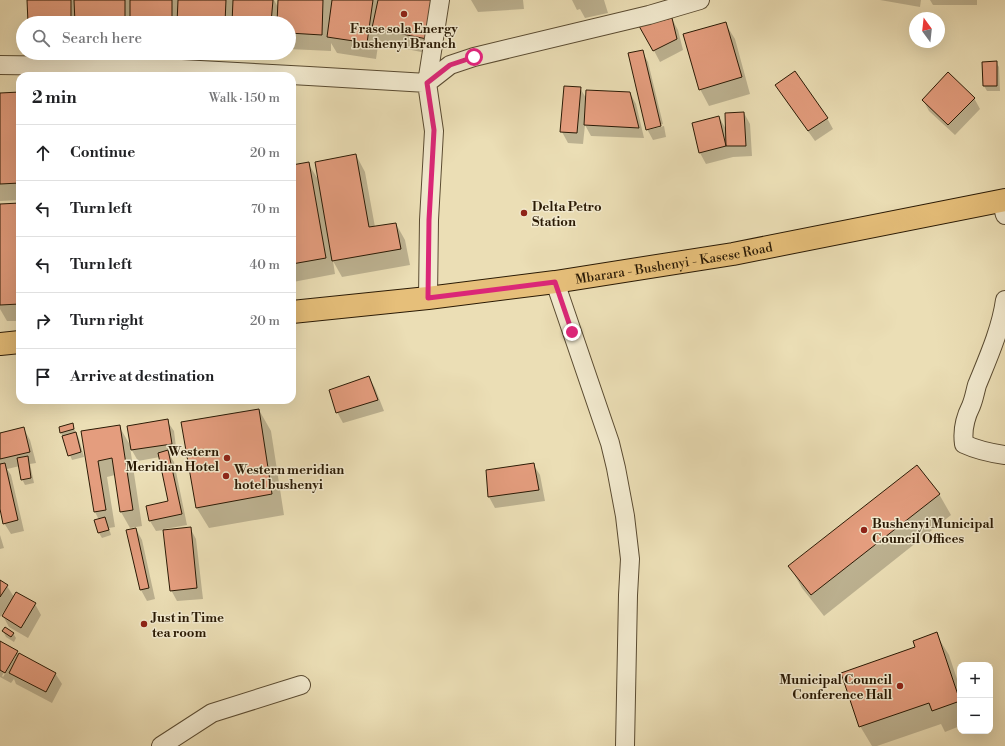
<!DOCTYPE html>
<html lang="en">
<head>
<meta charset="utf-8">
<style>
  :root { --surface:#fff; --page:#f2f2f2; --text:#202124; --muted:#757577; --line:#e0e0e0 }
  body { margin:0; font-family:"Libre Bodoni",serif; background:var(--page); color:var(--text) }
  .controls { position:absolute; right:12px; bottom:12px; display:grid; overflow:hidden; border-radius:8px; box-shadow:0 4px 16px #0002 }
  .controls button { width:36px; height:36px; display:grid; place-items:center; padding:0; border:0; border-bottom:1px solid var(--line); background:var(--surface); color:var(--text); font:20px sans-serif }
  .compass { position:absolute; left:909px; top:12px; width:36px; height:36px; border-radius:50%; background:var(--surface); box-shadow:0 4px 16px #0002; rotate:345deg }
  .stop { position:absolute; width:12px; height:12px; margin:-9px; border:3px solid #db2777; border-radius:50%; background:#fff }
  .stop.end { background:#db2777; border-color:#fff; box-shadow:0 1px 4px #0008 }
  .list { margin:0; padding:0; list-style:none }
  h2 { display:flex; justify-content:space-between; align-items:center; height:52px; margin:0; padding:0 16px; font-size:17px }
  h2 small { font-size:13px; font-weight:400; color:var(--muted) }
  .list li { display:grid; grid-template-columns:26px 1fr auto; gap:12px; align-items:center; box-sizing:border-box; height:56px; padding:0 16px; border-top:1px solid var(--line) }
  .list b { display:block; font-size:15px; white-space:nowrap }
  .list em { font-size:13px; font-style:normal; color:var(--muted) }
  .icon { flex:none; width:22px; height:22px; fill:none; stroke:currentColor; stroke-width:2; stroke-linecap:round; stroke-linejoin:round }
  .map { position:relative; flex:none; width:1005px; height:746px; overflow:hidden }
  .search { position:absolute; background:var(--surface); box-shadow:0 4px 16px #0002; left:16px; top:16px; width:280px; height:44px; display:flex; align-items:center; gap:10px; box-sizing:border-box; padding:0 14px; border-radius:22px; color:var(--muted); font-size:15px }
  .panel { position:absolute; background:var(--surface); box-shadow:0 4px 16px #0002; left:16px; top:72px; width:280px; height:332px; border-radius:12px }
  .map>svg:first-child { display:block }
</style>
</head>
<body>
<div class="map">
<svg width="1005" height="746" viewBox="0 0 1005 746">
  <rect width="100%" height="100%" fill="#ebdeb5"/>
  <filter id="stains"><feTurbulence type="fractalNoise" baseFrequency=".005" numOctaves="4"/><feColorMatrix values="0 0 0 0 .2 0 0 0 0 .09 0 0 0 0 .02 0 0 0 .5 -.17"/></filter>
  <radialGradient id="worn" r=".72"><stop offset=".6" stop-color="#630" stop-opacity="0"/><stop offset="1" stop-color="#630" stop-opacity=".3"/></radialGradient>
  <path fill="#0003" fill-rule="evenodd" d="M28 0H274L279 9V0H448L436 55 382 44 379 39 376 59 337 53 331 43V51L289 49V23H29Z
    M471 0H523L524 9 478 12Z
    M572 0H604L608 13 585 18 580 9 577 10Z
    M880 0H921L920 7Z
    M930 0H977V5H933Z
    M672 19 678 30 683 50 660 62 641 26Z
    M725 23 735 39 750 94 709 106 700 89Z
    M642 51 648 62 663 124 648 128V130L664 126 666 137 653 140 647 129Z
    M996 62 999 67 1000 91H987L984 86V63Z
    M580 88 586 98 630 93 636 104 644 138 591 136 585 125 583 144 568 143 562 132Z
    M20 93V200L0 201V94Z
    M783 96 827 118 833 129 815 141Z
    M974 98 980 109 955 135 929 111 923 100Z
    M744 113 750 124 752 156 733 157 706 164 700 153 693 124 719 117 727 131Z
    M356 155 365 172 375 227 396 224 405 240 410 265 342 277 333 261 335 274 293 282 292 166 308 163 319 181Z
    M20 204V321H7L0 309V205Z
    M369 377 375 388 384 411 343 423 337 412Z
    M259 410 271 431 284 515 209 528 196 507Z
    M167 421 174 431 177 455 170 456 174 462 187 525 165 529V531L190 528 196 539 203 599 177 601 171 590 164 530 156 531 150 521 170 502 160 457 138 461 130 447 142 526 130 528 121 512 115 475 107 477 115 527 109 528 111 535 102 538 99 533V520L95 512 83 431 119 426 130 445Z
    M72 424 79 439 84 457 72 460 61 433Z
    M24 429 30 440 36 463 30 464 34 483 25 485 22 479 20 466 7 469 11 475 24 531 11 534 4 523 0 505V434Z
    M533 464 540 475 545 501 495 508 489 497 487 471Z
    M939 494 951 515 824 616 802 588 790 567Z
    M136 529 142 540 155 599 147 601 141 590 128 531Z
    M0 535 4 548 0 549Z
    M0 581 7 586 14 597 35 604 41 615 28 638 9 627 3 616 6 611 5 610 0 617Z
    M3 631 13 633 16 638 14 642 6 637Z
    M936 634 949 655 960 688V726L945 732 941 724 877 746H872L860 726 917 648Z
    M0 642 17 652 19 656 55 673 62 684 52 703 16 684 14 679 11 683 0 677ZM13 656H16L3 677 2 676Z"/>
  <path fill="#e49d7e" stroke="#2a1a05" d="M27 0H71V23H28Z
    M74 0H125V23H75Z
    M130 0H172V23H130Z
    M178 0H226L225 23H177Z
    M233 0H273L271 23H232Z
    M278 0H323L322 35 289 33V23H277Z
    M332 0H373L367 43 327 37Z
    M378 0H435L427 39 372 28Z
    M672 18 677 39 653 51 639 26Z
    M726 22 742 77 699 90 683 34Z
    M643 50 661 126 646 130 628 53Z
    M997 61V86H983L982 62Z
    M795 71 828 118 808 131 775 85Z
    M948 72 975 98 948 125 922 100Z
    M564 86 581 87 577 133 560 132Z
    M586 90 630 92 639 128 584 125Z
    M20 92V183L0 184V93Z
    M744 112 746 146H726L725 113Z
    M719 116 726 146 699 153 692 123Z
    M356 154 369 227 396 223 401 249 332 261 315 162Z
    M309 162 326 258 292 264V165Z
    M20 203V304L0 305V204Z
    M369 376 378 400 336 413 329 390Z
    M259 409 272 494 196 508 181 422Z
    M168 419 172 444 131 450 127 426Z
    M73 423 74 429 60 433 59 427Z
    M120 425 133 510 120 512 112 458 98 461 106 510 94 512 81 431Z
    M24 427 30 452 0 459V433Z
    M76 432 81 452 68 456 62 436Z
    M168 450 182 514 149 521 146 506 168 501 158 453Z
    M28 456 31 478 21 480 17 458Z
    M5 463 18 520 3 524 0 509V464Z
    M534 463 539 490 488 497 486 470Z
    M917 465 940 494 811 595 788 566Z
    M105 517 109 530 98 533 94 520Z
    M191 527 197 588 170 591 163 530Z
    M136 528 149 588 140 590 126 530Z
    M0 580 8 585 0 597Z
    M16 592 36 603 21 628 2 616Z
    M5 627 14 633 11 637 2 631Z
    M937 632 960 701 932 711 929 703 859 727 841 673 915 647 913 641Z
    M0 641 18 651 5 673 0 670Z
    M19 653 56 673 46 692 9 673Z"/>
  <g fill="none" stroke-linecap="round" stroke-linejoin="round">
    <defs>
      <path id="minor" d="M0 65 144 67 309 76 427 83 450 65 474 57 649 15 700 0
        M1001 200 1005 215
        M555 282 610 443 616 468 625 516 630 559 628 595 625 746
        M428 298 429 220 434 131 427 83 440 0
        M1005 300C1001 329 988 358 977 385 975 392 974 399 971 406 965 418 962 430 964 444 977 450 990 453 1005 455
        M161 746 212 713 301 685"/>
      <g id="primary">
        <path id="s1" d="M292 312 428 298 555 282 733 254 1005 200"/>
        <path d="M0 344 20 342"/>
      </g>
    </defs>
    <use href="#minor" stroke="#5a4b31" stroke-width="20"/>
    <use href="#primary" stroke="#2a1a05" stroke-width="24"/>
    <use href="#minor" stroke="#f2eacf" stroke-width="18"/>
    <use href="#primary" stroke="#e6bf7a" stroke-width="22"/>
  </g>
  <g fill="none" stroke-linecap="round" stroke-linejoin="round">
    <path stroke="#db2777" stroke-width="5" d="M474 57 450 65 427 83 434 130 429 220 428 298 555 282 572 332"/>
  </g>
  <g fill="#8f2418" stroke="#f2eacf" stroke-width="1.5">
    <circle cx="404" cy="14" r="4"/>
    <circle cx="524" cy="213" r="4"/>
    <circle cx="227" cy="458" r="4"/>
    <circle cx="226" cy="476" r="4"/>
    <circle cx="864" cy="530" r="4"/>
    <circle cx="144" cy="624" r="4"/>
    <circle cx="900" cy="686" r="4"/>
  </g>
  <g text-anchor="middle" stroke-width="3" stroke-linejoin="round" paint-order="stroke">
    <g font-size="13" font-weight="bold" fill="#2a1a05" stroke="#f2eacf" text-anchor="start">
      <text x="404" y="33" text-anchor="middle">Frase sola Energy<tspan x="404" dy="15">bushenyi Branch</tspan></text>
      <text x="532" y="211">Delta Petro<tspan x="532" dy="15">Station</tspan></text>
      <text x="219" y="456" text-anchor="end">Western<tspan x="219" dy="15">Meridian Hotel</tspan></text>
      <text x="234" y="474">Western meridian<tspan x="234" dy="15">hotel bushenyi</tspan></text>
      <text x="872" y="528">Bushenyi Municipal<tspan x="872" dy="15">Council Offices</tspan></text>
      <text x="152" y="622">Just in Time<tspan x="152" dy="15">tea room</tspan></text>
      <text x="892" y="684" text-anchor="end">Municipal Council<tspan x="892" dy="15">Conference Hall</tspan></text>
    </g>
    <g font-size="13" fill="#2a1a05" stroke="#f2eacf">
      <text dy="5" stroke="none"><textPath href="#s1" startOffset="385">Mbarara - Bushenyi - Kasese Road</textPath></text>
    </g>
  </g>
  <rect width="100%" height="100%" filter="url(#stains)"/>
  <rect width="100%" height="100%" fill="url(#worn)"/>
</svg>
<div class="controls">
<button>+</button>
<button>−</button>
</div>
<svg class="compass" viewBox="-18 -18 36 36"><path d="M0-13l5 13h-10z" fill="#e53935"/><path d="M0 13l5-13h-10z" fill="#757577"/></svg>
<div class="stop" style="left:474px;top:57px"></div>
<div class="stop end" style="left:572px;top:332px"></div>
<div class="search"><svg class="icon" aria-label="search" viewBox="0 0 24 24"><circle cx="10" cy="10" r="6"/><path d="M15 15l6 6"/></svg>Search here</div>
<section class="panel">
<h2>2 min<small>Walk · 150 m</small></h2>
<ul class="list">
<li><svg class="icon" aria-label="ahead" viewBox="0 0 24 24"><path d="M12 20V5M6 11l6-6 6 6"/></svg><div><b>Continue</b></div><em>20 m</em></li>
<li><svg class="icon" aria-label="left" viewBox="0 0 24 24"><path d="M17 20v-9H6M10 6l-5 5 5 5"/></svg><div><b>Turn left</b></div><em>70 m</em></li>
<li><svg class="icon" aria-label="left" viewBox="0 0 24 24"><path d="M17 20v-9H6M10 6l-5 5 5 5"/></svg><div><b>Turn left</b></div><em>40 m</em></li>
<li><svg class="icon" aria-label="right" viewBox="0 0 24 24"><path d="M7 20v-9h11M14 6l5 5-5 5"/></svg><div><b>Turn right</b></div><em>20 m</em></li>
<li><svg class="icon" aria-label="arrive" viewBox="0 0 24 24"><path d="M6 21V4h12l-3 4 3 4H6"/></svg><div><b>Arrive at destination</b></div></li>
</ul>
</section>
</div>
</body>
</html>
